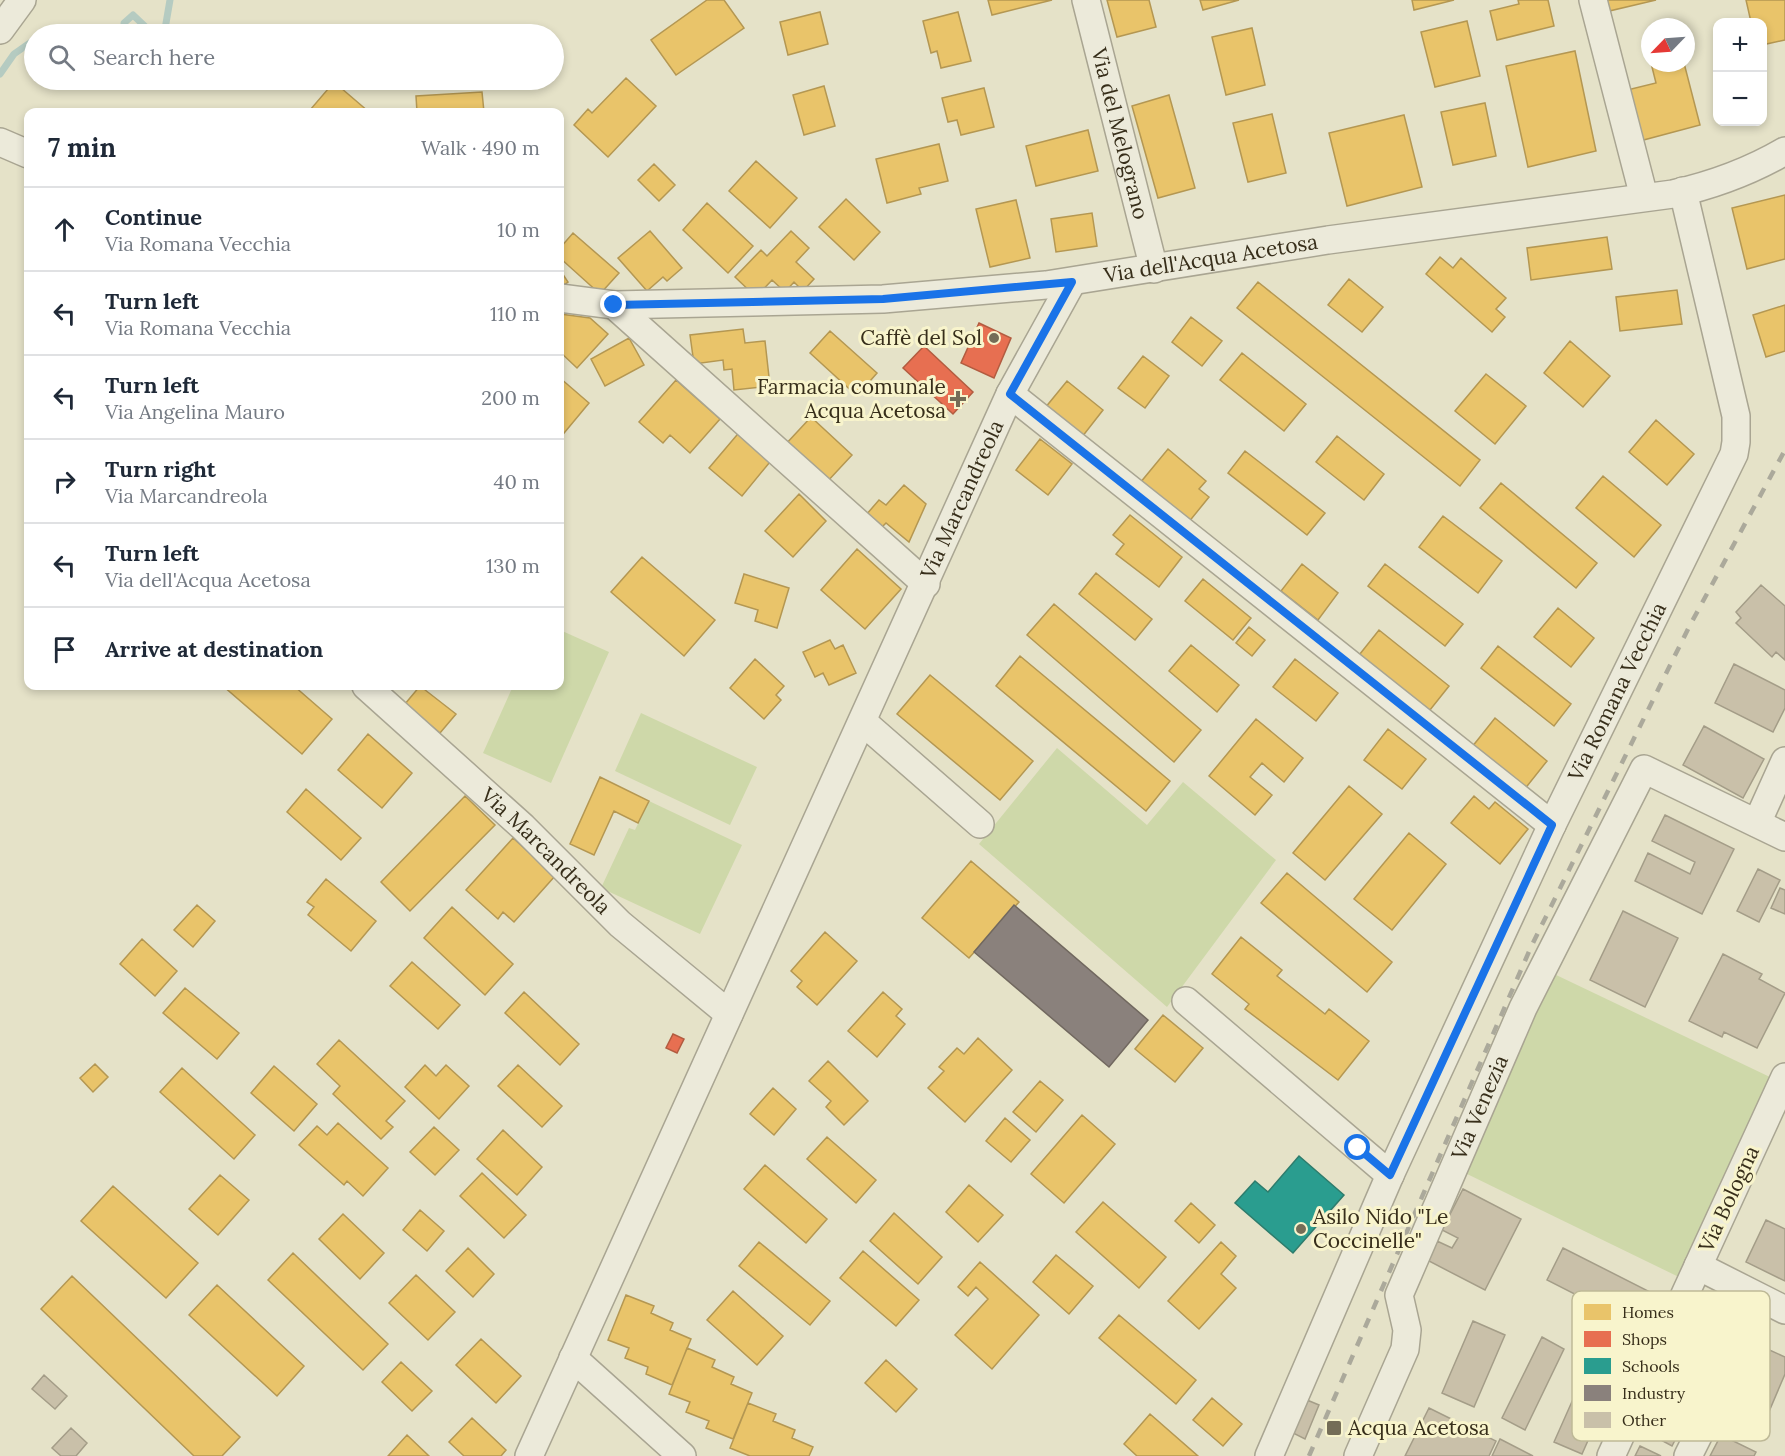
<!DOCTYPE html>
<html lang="en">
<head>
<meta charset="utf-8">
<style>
  :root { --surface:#fff; --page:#f2f2f3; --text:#1f2937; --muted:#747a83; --line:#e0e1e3 }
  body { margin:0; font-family:Lora,serif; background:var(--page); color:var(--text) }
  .controls { position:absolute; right:18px; top:18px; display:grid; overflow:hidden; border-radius:12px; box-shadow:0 3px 9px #0003 }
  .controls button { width:54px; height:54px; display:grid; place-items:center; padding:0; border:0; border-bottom:2px solid var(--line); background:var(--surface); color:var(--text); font:30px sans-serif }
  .compass { position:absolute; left:1641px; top:18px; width:54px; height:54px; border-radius:50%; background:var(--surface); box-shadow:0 3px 9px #0003; rotate:245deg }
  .stop { position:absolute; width:18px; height:18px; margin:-14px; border:4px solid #1a73e8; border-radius:50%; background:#fff }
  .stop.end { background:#1a73e8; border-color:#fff; box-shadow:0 2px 6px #0008 }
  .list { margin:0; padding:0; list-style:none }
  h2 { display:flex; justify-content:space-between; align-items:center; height:78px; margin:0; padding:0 24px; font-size:26px }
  h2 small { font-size:20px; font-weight:400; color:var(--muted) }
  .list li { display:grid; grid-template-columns:39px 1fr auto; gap:18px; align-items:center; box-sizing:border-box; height:84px; padding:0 24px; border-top:2px solid var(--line) }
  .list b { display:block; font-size:22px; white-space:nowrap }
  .list p { margin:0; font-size:20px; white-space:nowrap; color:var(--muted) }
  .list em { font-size:20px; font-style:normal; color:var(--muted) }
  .icon { flex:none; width:33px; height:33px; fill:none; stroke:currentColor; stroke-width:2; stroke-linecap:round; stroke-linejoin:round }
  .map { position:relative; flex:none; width:1785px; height:1456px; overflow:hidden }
  .search { position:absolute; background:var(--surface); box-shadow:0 3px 9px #0003; left:24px; top:24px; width:540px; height:66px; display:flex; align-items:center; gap:15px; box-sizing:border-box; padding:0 21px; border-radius:33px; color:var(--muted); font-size:22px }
  .panel { position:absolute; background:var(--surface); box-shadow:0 3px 9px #0003; left:24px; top:108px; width:540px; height:582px; border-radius:12px }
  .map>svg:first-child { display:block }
</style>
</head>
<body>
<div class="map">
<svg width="1785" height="1456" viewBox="0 0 1785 1456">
  <rect width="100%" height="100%" fill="#e5e2c8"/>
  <path fill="#ced8a9" d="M560 630 609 652 551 783 483 753 513 686H560Z
    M641 713 757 767 730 825 615 771Z
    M1057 748 1147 825 1183 782 1276 860 1167 1007 979 844Z
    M649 801 742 845 700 934 601 888 629 828 635 830Z
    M1552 973 1772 1078 1683 1279 1463 1172Z"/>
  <path fill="#e9c46a" stroke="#b49752" stroke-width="1.5" d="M707 0H724L744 28 676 75 651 40Z
    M988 0H1052L992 15Z
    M1107 0H1149L1156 27 1117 37Z
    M1200 0H1239L1203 10Z
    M1412 0H1454L1414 10Z
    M1518 0H1548L1554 26 1497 40 1490 11 1519 4Z
    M1602 0H1656L1605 12Z
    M1746 0H1785V40L1762 45V22H1751Z
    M820 12 828 44 788 55 780 22Z
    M958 12 971 61 941 68 937 51 931 53 923 21Z
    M1467 21 1480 76 1435 87 1421 32Z
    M1252 28 1265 85 1226 95 1212 37Z
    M1575 51 1596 151 1528 167 1506 66Z
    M1651 63H1684L1700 125 1636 142 1623 91 1656 83Z
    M626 78 656 106 608 157 574 125 588 109 592 113Z
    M334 82 369 112H313L310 110Z
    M824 86 835 126 804 135 793 95Z
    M984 88 994 127 961 135 957 120 948 122 942 98Z
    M482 92 484 112H417L416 96Z
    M1169 95 1195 188 1158 198 1132 106Z
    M1485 103 1496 156 1453 165 1441 112Z
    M1272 114 1286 173 1248 182 1233 123Z
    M1404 115 1422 187 1347 206 1329 133Z
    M1088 130 1098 171 1036 186 1026 146Z
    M939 144 948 181 919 188 921 194 887 203 876 159Z
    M756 161 797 198 770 228 729 191Z
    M654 164 675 185 659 201 638 180Z
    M1785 195V259L1747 269 1732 208Z
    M846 199 880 232 854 260 819 227Z
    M1016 200 1030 258 990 267 976 209Z
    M707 203 753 246 728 273 683 230Z
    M1092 213 1097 246 1056 252 1051 219Z
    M650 231 682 268 667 281 663 277 647 291 618 258Z
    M791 231 809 248 796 262 814 279 803 291 794 282 785 292 772 280 756 297 735 277 761 250 767 256Z
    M573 233 619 273 600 294 560 258V248Z
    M1607 237 1612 269 1531 280 1527 248Z
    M1440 257 1453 268 1461 258 1506 298 1496 309 1505 317 1492 332 1426 274Z
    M560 270 568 282 560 288Z
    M1349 279 1383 307 1362 332 1328 305Z
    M1258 282 1480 460 1460 486 1237 308Z
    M1677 290 1682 324 1620 331 1616 297Z
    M1785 305V351L1766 357 1753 315Z
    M560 314 590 318 608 334 577 368 560 352Z
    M1191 317 1222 341 1202 366 1172 342Z
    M743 329 745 343 765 341 770 386 734 390 732 369 724 370 723 360 694 364 690 335Z
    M830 331 877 373 857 396 810 353Z
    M629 338 644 365 605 386 591 359Z
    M1570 341 1610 376 1583 407 1544 373Z
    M1242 353 1306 404 1284 431 1220 380Z
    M1143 356 1169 376 1145 408 1118 388Z
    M1486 374 1526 406 1495 444 1455 411Z
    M560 378 589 403 560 438Z
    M676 380 720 419 690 453 670 435 663 443 639 422Z
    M1067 381 1103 410 1082 437 1045 408Z
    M811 417 852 455 826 483 785 445Z
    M1656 420 1694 454 1667 485 1629 452Z
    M742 429 774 457 742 496 709 468Z
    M1337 436 1384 474 1364 500 1316 462Z
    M1040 439 1072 464 1048 495 1016 470Z
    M1168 449 1206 481 1199 489 1209 497 1188 523 1140 483Z
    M1245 451 1325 513 1307 535 1228 473Z
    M1603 476 1661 525 1634 557 1576 508Z
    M1501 483 1597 563 1576 588 1480 508Z
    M904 485 926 504 909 542 886 523 881 528 866 515 879 500 886 505Z
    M799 494 826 521 793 557 765 531Z
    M1130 515 1182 557 1159 587 1116 554 1124 544 1113 535Z
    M1443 516 1502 561 1478 593 1419 547Z
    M857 549 901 589 865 629 821 590Z
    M642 557 715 620 684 656 611 592Z
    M1302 564 1338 593 1318 620 1281 591Z
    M1385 564 1463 624 1445 646 1368 586Z
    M1096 573 1152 619 1135 640 1079 594Z
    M744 574 789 588 777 628 755 621 758 610 735 603Z
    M1203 579 1251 618 1233 640 1185 601Z
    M1054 604 1201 730 1174 762 1027 635Z
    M1558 608 1594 638 1571 667 1534 637Z
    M1249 627 1265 640 1252 656 1236 643Z
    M1379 630 1449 686 1426 715 1356 659Z
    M830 640 835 649 843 645 856 673 829 685 823 673 815 677 803 652Z
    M1191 645 1239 685 1217 712 1169 671Z
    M1498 646 1571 704 1554 726 1481 668Z
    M1020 656 1170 781 1146 811 996 686Z
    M755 659 784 686 776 695 781 700 764 719 730 688Z
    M1295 659 1338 693 1316 721 1273 687Z
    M930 675 1033 761 1000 800 897 714Z
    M223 686H294L332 719 302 754Z
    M420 686 456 714 440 733 405 704Z
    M1495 718 1547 761 1524 790 1472 747Z
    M1256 719 1303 758 1284 782 1262 763 1250 777 1272 795 1255 815 1209 776Z
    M1388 729 1426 759 1402 789 1364 760Z
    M368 734 412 773 382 808 338 770Z
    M600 777 649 801 638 823 614 811 594 855 570 844Z
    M1349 786 1382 814 1325 880 1293 853Z
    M306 789 361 838 341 860 287 812Z
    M465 796 495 825 410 911 381 882Z
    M1474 796 1489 809 1495 802 1528 829 1500 864 1451 823Z
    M1409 833 1446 864 1392 930 1354 899Z
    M513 838 555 876 514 922 503 912 498 919 466 890Z
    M971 861 1019 902 969 958 922 918Z
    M1287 873 1392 962 1367 992 1261 903Z
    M326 879 376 921 351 951 308 915 314 907 307 902Z
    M197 905 215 921 193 947 174 930Z
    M452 907 513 964 485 995 424 938Z
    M825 932 857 961 817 1005 797 987 802 981 791 971Z
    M1241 937 1282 970 1277 976 1325 1014 1329 1009 1369 1041 1338 1080 1245 1009 1249 1004 1212 974Z
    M142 939 177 971 155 996 120 964Z
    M412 962 460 1005 438 1029 390 986Z
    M185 988 239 1033 217 1059 163 1013Z
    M524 992 579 1044 560 1065 505 1013Z
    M883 992 902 1009 896 1016 905 1024 877 1057 848 1031Z
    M1163 1015 1203 1048 1175 1082 1135 1049Z
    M978 1038 1012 1070 965 1122 928 1088 944 1071 939 1067 957 1048 964 1054Z
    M339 1040 405 1101 386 1121 393 1127 381 1139 333 1094 340 1086 317 1064Z
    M828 1061 868 1101 844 1125 826 1107 831 1101 809 1081Z
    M95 1064 108 1077 93 1092 80 1078Z
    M425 1065 436 1076 446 1065 469 1086 439 1119 405 1087Z
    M518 1065 562 1106 542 1127 498 1086Z
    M274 1066 317 1104 294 1131 251 1093Z
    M182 1068 255 1135 234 1159 160 1092Z
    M1040 1081 1063 1100 1036 1132 1013 1112Z
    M773 1088 796 1109 774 1135 750 1114Z
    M1082 1115 1115 1144 1064 1203 1031 1174Z
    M1005 1118 1030 1140 1011 1162 986 1141Z
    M338 1123 388 1168 363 1196 347 1181 344 1185 299 1145 317 1126 327 1135Z
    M434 1127 459 1150 435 1175 410 1152Z
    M503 1130 542 1167 517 1195 477 1159Z
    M827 1137 876 1180 856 1203 807 1159Z
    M765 1165 827 1219 806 1243 744 1189Z
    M482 1173 526 1215 504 1238 460 1196Z
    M220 1175 249 1200 218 1235 189 1209Z
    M969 1185 1003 1215 978 1242 946 1212Z
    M113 1186 198 1263 166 1298 81 1221Z
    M1103 1202 1166 1257 1139 1288 1076 1232Z
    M1191 1203 1215 1225 1199 1243 1175 1221Z
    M420 1210 444 1231 427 1251 403 1230Z
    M894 1213 942 1257 918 1284 870 1241Z
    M343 1214 384 1253 360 1279 319 1239Z
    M759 1242 830 1301 810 1325 739 1266Z
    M1221 1242 1236 1256 1221 1274 1236 1288 1199 1329 1168 1301Z
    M468 1248 494 1274 473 1297 446 1271Z
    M863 1251 919 1300 896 1326 840 1278Z
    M293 1253 388 1344 363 1370 268 1280Z
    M1056 1255 1093 1286 1069 1314 1033 1282Z
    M980 1262 1039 1315 992 1369 955 1335 988 1299 976 1287 968 1296 958 1287Z
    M416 1275 455 1312 428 1340 389 1303Z
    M72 1276 240 1437 222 1456H194L41 1309Z
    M217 1285 304 1366 277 1396 189 1315Z
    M733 1291 783 1336 757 1365 707 1320Z
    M626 1295 654 1306 651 1313 673 1323 670 1330 691 1339 672 1385 646 1374 648 1367 625 1358 629 1348 608 1340Z
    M1119 1315 1196 1380 1176 1404 1099 1338Z
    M481 1339 521 1376 496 1403 456 1365Z
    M687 1348 715 1360 712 1367 734 1377 731 1384 752 1393 733 1439 706 1428 709 1421 686 1412 690 1402 669 1394Z
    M886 1360 917 1389 896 1412 865 1383Z
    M401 1362 432 1391 412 1411 382 1382Z
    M1212 1398 1242 1424 1223 1446 1193 1420Z
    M748 1403 776 1414 773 1421 795 1430 792 1438 813 1447 809 1456H750L730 1448Z
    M1150 1414 1198 1456H1137L1124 1444Z
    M472 1418 506 1450 501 1456H464L449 1442Z
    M407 1435 429 1456H388Z"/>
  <path fill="#e76f51" stroke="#b25c40" stroke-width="1.5" d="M979 323 1011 338 994 378 961 363Z
    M924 346 973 392 953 414 903 368Z
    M673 1034 684 1039 677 1053 666 1048Z"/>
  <path fill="#2a9d8f" stroke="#2e7c6c" stroke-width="1.5" d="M1299 1156 1344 1195 1293 1253 1235 1203 1255 1181 1268 1192Z"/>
  <path fill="#8a817c" stroke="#71685f" stroke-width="1.5" d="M1014 905 1148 1020 1109 1067 974 952Z"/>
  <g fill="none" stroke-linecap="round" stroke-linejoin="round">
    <path stroke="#b5cbc1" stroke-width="7" d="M125 34 124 23 133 15 153 34
      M161 34 165 29 170 0
      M0 74 14 54 34 40
      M119 80 124 82 126 80"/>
  </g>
  <path fill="#c9c0a9" stroke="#a49d88" stroke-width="1.5" d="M1761 585 1785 606V660L1776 652 1772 657 1736 623 1741 618 1736 612Z
    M1734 664 1785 690V708L1773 732 1715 703Z
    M1704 726 1764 759 1743 798 1683 765Z
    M1665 815 1734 849 1702 914 1635 881 1648 853 1690 874 1695 862 1652 841Z
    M1758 869 1780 880 1759 922 1737 911Z
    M1780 888 1785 890V914L1771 908Z
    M1623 911 1678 938 1645 1007 1590 980Z
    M1723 954 1762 974 1759 979 1785 993 1757 1048 1724 1032 1722 1037 1689 1021Z
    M1463 1189 1521 1219 1485 1290 1427 1260 1437 1241 1452 1248 1458 1238 1442 1230Z
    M1766 1220 1785 1229V1281L1746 1262Z
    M1563 1248 1654 1294 1639 1324 1645 1327 1636 1345 1604 1329 1612 1313 1547 1280Z
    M1473 1321 1505 1335 1474 1407 1442 1393Z
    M1542 1337 1564 1349 1525 1430 1502 1418Z
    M1765 1348 1785 1357V1374L1765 1421 1740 1410 1744 1399 1737 1396 1754 1355 1761 1358Z
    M1590 1361 1618 1373 1582 1454 1554 1442Z
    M44 1375 67 1396 55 1409 32 1389Z
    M1307 1400 1319 1405 1305 1439 1293 1433Z
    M1429 1408 1496 1441 1489 1456H1405Z
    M1657 1409 1670 1415 1673 1410 1687 1417 1672 1446 1646 1432Z
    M71 1428 87 1443 76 1456H61L52 1448Z
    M1721 1435 1756 1452 1754 1456H1710Z
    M1500 1439 1533 1456H1492Z
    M1640 1446 1661 1456H1635Z"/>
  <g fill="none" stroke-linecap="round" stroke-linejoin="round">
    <defs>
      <g id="minor">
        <path id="s1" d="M1086 0 1154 269"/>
        <path d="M1593 0 1644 197"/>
        <path d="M0 30 22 0"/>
        <path d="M0 142 28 154"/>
        <path id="s2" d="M560 298 614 305 883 299 1046 285 1328 240 1673 194C1713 185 1749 172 1785 151"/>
        <path d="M614 305 926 584"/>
        <path d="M1010 394 1552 825"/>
        <path id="s3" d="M366 686 523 827 620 924 729 1014"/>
        <path d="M863 722 980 824"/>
        <path d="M1757 823 1785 761"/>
        <path d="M1186 1001 1390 1175"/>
        <path d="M1785 1077 1698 1266 1785 1310"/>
        <path d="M573 1358 682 1456"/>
        <path id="s4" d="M529 1456 1010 394 1072 282"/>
        <path id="s5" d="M1269 1456 1390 1175 1552 825 1734 454 1736 442V416L1683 191"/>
        <path id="s6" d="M1358 1456 1405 1349 1407 1330 1399 1295 1523 1008 1644 769 1785 837"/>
        <path d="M1611 1456 1698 1266"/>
        <path d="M1688 1456 1709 1414"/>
      </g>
    </defs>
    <use href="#minor" stroke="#a9a592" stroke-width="30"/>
    <use href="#minor" stroke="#eceada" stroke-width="27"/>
    <path stroke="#aba99b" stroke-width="4.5" stroke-dasharray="10 10" stroke-linecap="butt" d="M1309 1456 1531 947 1689 627 1785 450"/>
  </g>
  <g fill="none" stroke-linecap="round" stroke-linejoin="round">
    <path stroke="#1a73e8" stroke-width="8" d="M614 305 883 299 1072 282 1010 394 1552 825 1390 1175 1358 1148"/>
  </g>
  <g fill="#746d57" stroke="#f8f4cc" stroke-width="2">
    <circle cx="994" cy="338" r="6"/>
    <path d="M955 390h6v6h6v6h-6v6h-6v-6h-6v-6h6z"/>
    <circle cx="1301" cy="1229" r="6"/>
    <rect x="1326" y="1420" width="16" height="16" rx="3"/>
  </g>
  <g text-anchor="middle" stroke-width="6" stroke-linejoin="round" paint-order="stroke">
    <g font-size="21" fill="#372e1a" stroke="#f8f4cc">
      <text dy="7" stroke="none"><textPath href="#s1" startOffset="138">Via del Melograno</textPath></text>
      <text dy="7" stroke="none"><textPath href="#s2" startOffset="654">Via dell'Acqua Acetosa</textPath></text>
      <text dy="7" stroke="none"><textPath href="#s4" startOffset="1050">Via Marcandreola</textPath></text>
      <text dy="7" stroke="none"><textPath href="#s5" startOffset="840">Via Romana Vecchia</textPath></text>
      <text dy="7" stroke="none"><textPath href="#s3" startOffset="244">Via Marcandreola</textPath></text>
      <text dy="7" stroke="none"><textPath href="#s6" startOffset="376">Via Venezia</textPath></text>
      <text transform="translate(1729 1199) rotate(-65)" y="7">Via Bologna</text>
    </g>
    <g font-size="21" fill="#372e1a" stroke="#f8f4cc" text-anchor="end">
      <text x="982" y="345">Caffè del Sol</text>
      <text x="946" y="394">Farmacia comunale<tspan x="946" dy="24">Acqua Acetosa</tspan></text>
      <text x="1313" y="1224" text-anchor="start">Asilo Nido "Le<tspan x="1313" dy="24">Coccinelle"</tspan></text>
      <text x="1348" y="1435" text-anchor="start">Acqua Acetosa</text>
    </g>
  </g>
  <rect x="1572" y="1291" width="198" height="150" rx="9" fill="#f8f4cc" stroke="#beb997" stroke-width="1.5"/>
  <rect x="1584" y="1304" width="27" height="16" fill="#e9c46a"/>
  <rect x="1584" y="1331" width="27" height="16" fill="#e76f51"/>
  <rect x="1584" y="1358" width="27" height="16" fill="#2a9d8f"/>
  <rect x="1584" y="1385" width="27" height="16" fill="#8a817c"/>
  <rect x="1584" y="1412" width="27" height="16" fill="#c9c0a9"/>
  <g font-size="16" fill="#372e1a">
    <text x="1622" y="1318">Homes</text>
    <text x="1622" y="1345">Shops</text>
    <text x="1622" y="1372">Schools</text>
    <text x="1622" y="1399">Industry</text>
    <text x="1622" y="1426">Other</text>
  </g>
</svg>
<div class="controls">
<button>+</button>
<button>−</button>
</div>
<svg class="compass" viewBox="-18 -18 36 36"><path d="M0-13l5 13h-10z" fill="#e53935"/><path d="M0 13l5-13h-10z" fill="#747a83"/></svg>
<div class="stop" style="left:1358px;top:1148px"></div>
<div class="stop end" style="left:614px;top:305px"></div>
<div class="search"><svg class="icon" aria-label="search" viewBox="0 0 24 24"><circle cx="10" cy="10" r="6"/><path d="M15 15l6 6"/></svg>Search here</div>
<section class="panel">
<h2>7 min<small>Walk · 490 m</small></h2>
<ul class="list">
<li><svg class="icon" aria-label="ahead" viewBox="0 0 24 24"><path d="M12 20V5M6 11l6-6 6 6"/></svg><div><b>Continue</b><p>Via Romana Vecchia</p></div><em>10 m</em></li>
<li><svg class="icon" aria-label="left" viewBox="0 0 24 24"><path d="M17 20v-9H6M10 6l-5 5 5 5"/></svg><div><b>Turn left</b><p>Via Romana Vecchia</p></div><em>110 m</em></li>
<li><svg class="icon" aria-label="left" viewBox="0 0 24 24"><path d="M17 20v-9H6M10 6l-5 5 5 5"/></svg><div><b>Turn left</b><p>Via Angelina Mauro</p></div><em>200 m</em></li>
<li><svg class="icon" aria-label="right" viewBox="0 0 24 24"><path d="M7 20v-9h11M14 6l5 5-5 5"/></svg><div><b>Turn right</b><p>Via Marcandreola</p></div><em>40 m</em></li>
<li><svg class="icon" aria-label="left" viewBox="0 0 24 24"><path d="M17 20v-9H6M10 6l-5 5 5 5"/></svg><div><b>Turn left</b><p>Via dell'Acqua Acetosa</p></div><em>130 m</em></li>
<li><svg class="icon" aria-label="arrive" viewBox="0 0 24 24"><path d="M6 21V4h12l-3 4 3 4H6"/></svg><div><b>Arrive at destination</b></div></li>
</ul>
</section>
</div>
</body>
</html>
